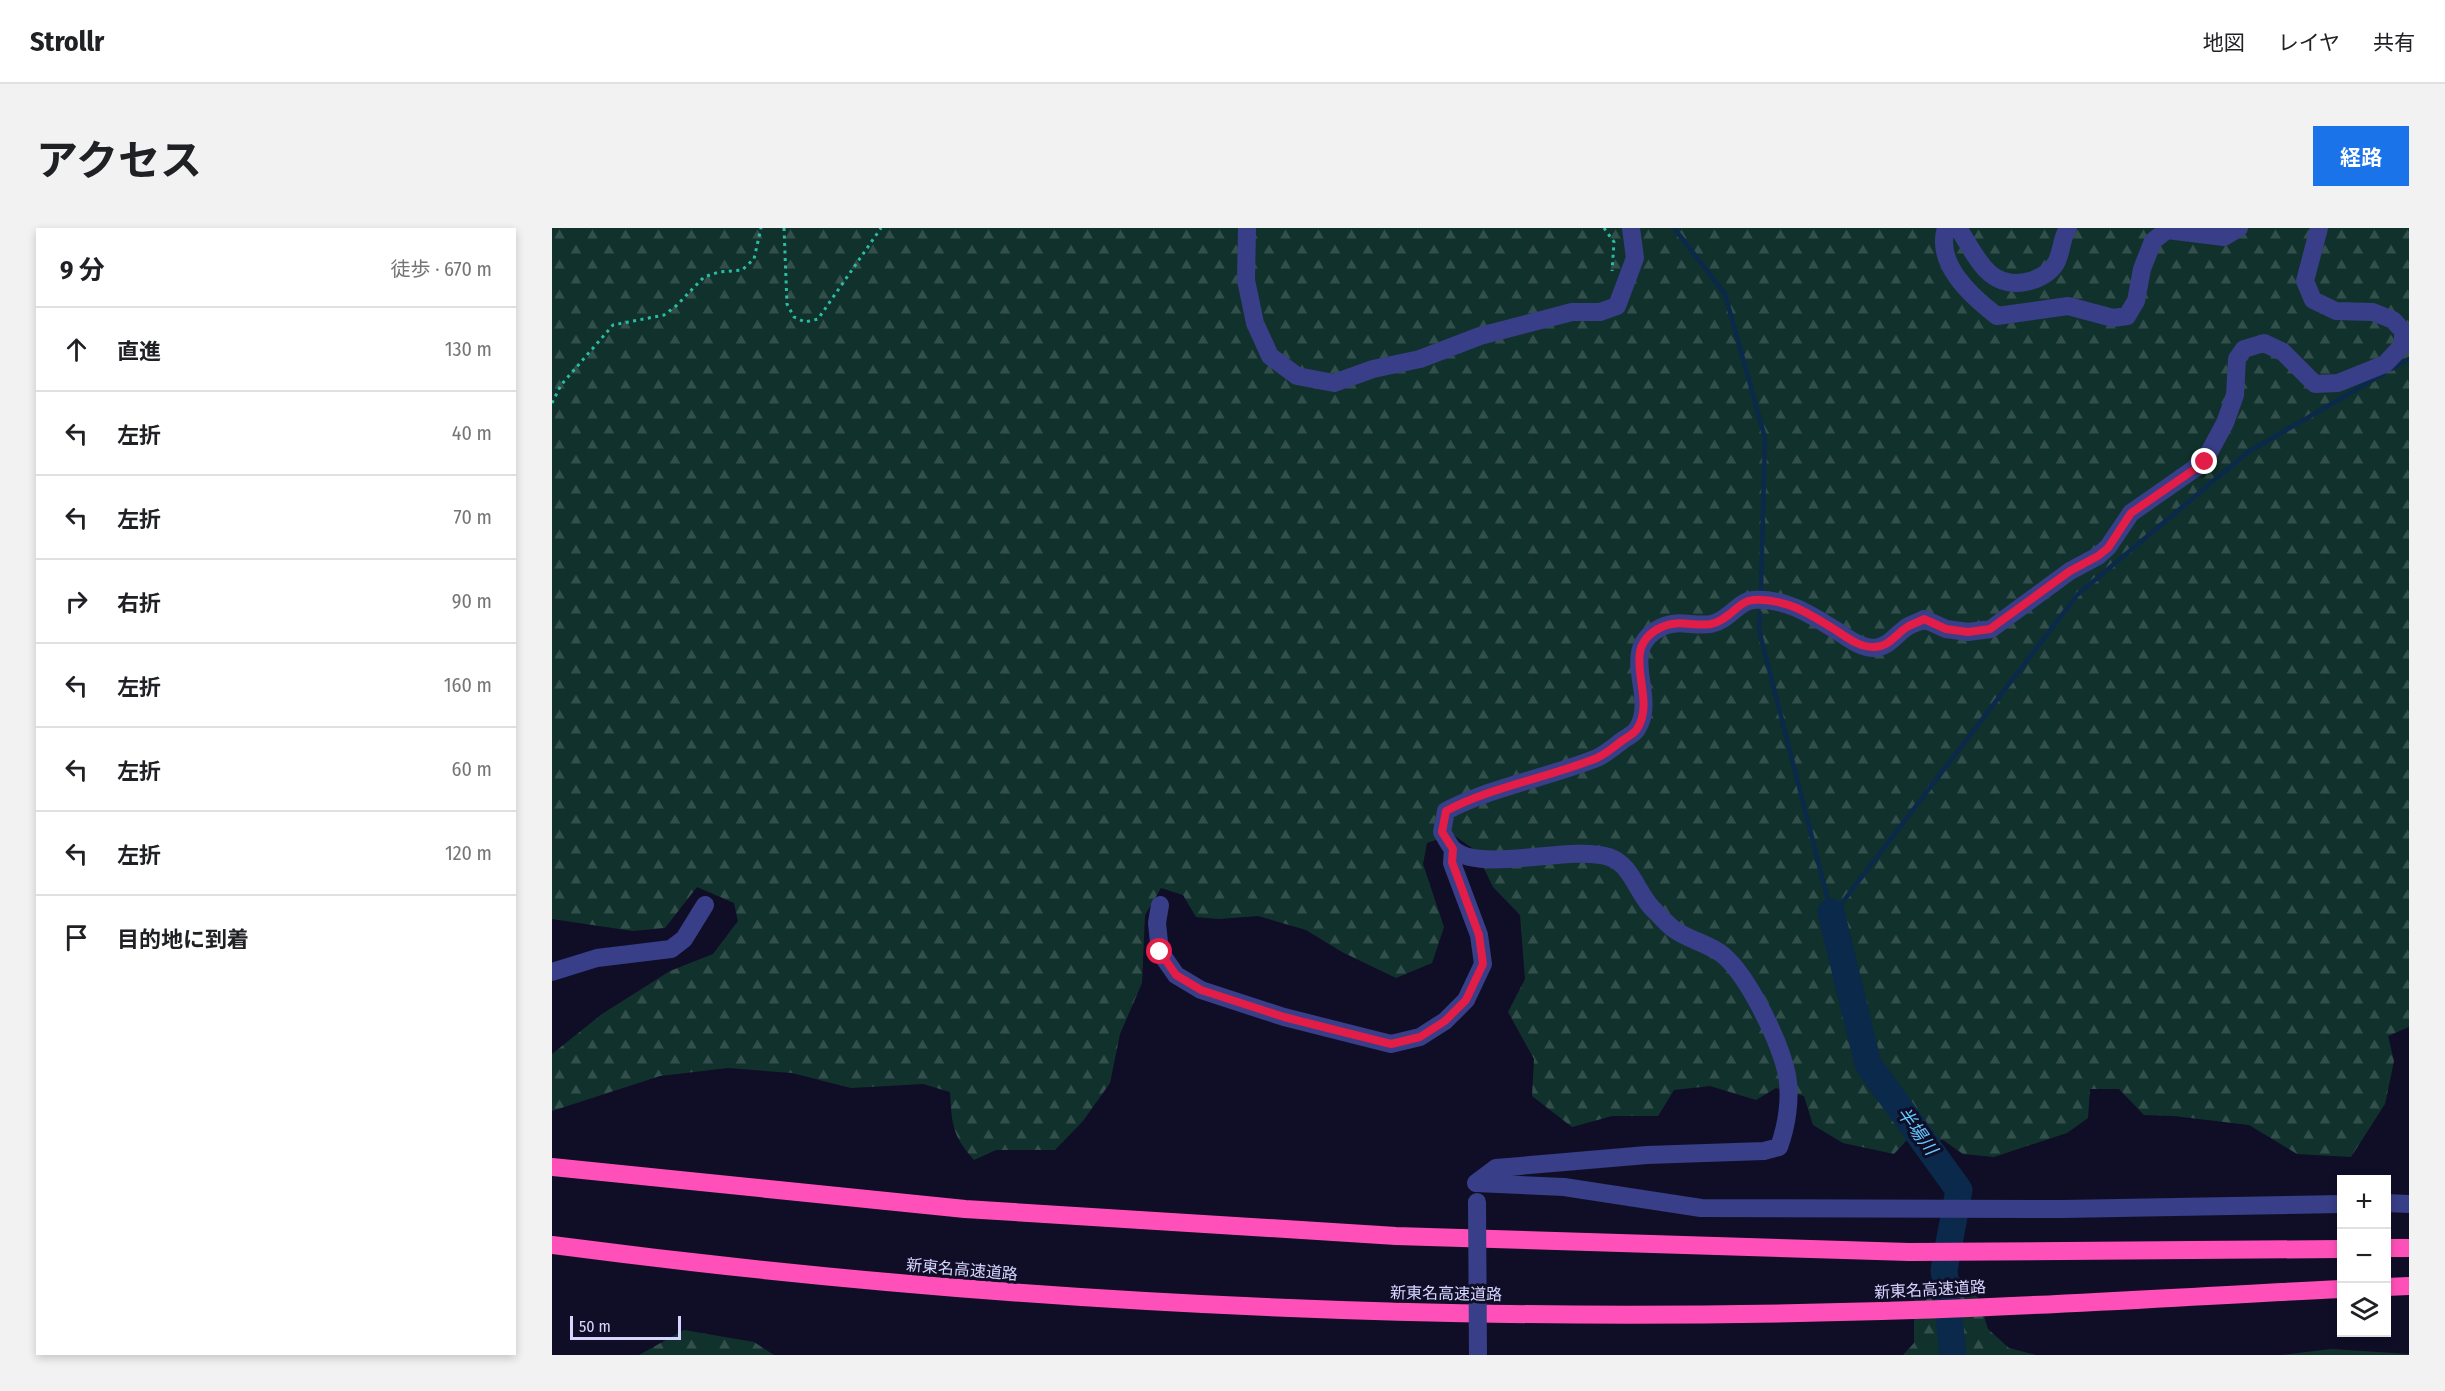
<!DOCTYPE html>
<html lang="ja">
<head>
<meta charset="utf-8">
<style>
  :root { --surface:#fff; --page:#f2f2f2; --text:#202124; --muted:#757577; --line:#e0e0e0; --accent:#1a73e8 }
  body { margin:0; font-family:"Fira Sans Condensed","Noto Sans JP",sans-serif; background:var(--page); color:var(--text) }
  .controls { position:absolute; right:18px; bottom:18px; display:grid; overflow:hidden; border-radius:0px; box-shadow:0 3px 9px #0003 }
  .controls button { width:54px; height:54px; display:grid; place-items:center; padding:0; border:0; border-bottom:2px solid var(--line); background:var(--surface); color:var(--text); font:30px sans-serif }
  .scale { position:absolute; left:18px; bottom:15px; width:111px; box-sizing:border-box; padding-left:6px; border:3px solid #d5d5ff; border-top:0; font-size:16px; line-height:21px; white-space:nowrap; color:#d5d5ff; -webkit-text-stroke:4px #100e27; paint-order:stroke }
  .stop { position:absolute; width:18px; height:18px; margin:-14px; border:4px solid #e11d48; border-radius:50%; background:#fff }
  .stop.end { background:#e11d48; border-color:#fff; box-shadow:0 2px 6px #0008 }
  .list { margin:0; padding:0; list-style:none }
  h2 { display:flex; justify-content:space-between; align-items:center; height:78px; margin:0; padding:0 24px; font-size:26px }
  h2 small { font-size:20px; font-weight:400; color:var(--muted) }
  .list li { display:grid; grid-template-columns:39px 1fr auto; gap:18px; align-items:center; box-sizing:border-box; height:84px; padding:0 24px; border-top:2px solid var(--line) }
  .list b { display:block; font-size:22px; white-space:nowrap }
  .list em { font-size:20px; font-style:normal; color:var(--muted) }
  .icon { flex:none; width:33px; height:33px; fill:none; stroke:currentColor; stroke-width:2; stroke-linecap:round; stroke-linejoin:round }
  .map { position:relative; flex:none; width:1857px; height:1127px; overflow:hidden; border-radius:0px }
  header { display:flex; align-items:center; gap:36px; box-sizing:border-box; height:84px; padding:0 30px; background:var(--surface); border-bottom:2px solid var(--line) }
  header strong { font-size:28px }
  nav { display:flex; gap:33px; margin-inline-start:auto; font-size:21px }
  .intro { display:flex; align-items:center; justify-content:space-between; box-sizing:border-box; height:144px; padding:0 36px }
  h1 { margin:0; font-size:42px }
  .button { padding:15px 27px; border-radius:0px; background:var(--accent); color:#fff; font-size:21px; font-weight:700 }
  main { display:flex; gap:36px; padding:0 36px }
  aside { flex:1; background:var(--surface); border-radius:0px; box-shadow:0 3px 9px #0003 }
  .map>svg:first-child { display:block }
</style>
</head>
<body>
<header>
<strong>Strollr</strong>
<nav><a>地図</a><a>レイヤ</a><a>共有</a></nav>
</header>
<div class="intro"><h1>アクセス</h1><a class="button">経路</a></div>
<main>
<aside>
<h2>9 分<small>徒歩 · 670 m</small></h2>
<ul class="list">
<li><svg class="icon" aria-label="ahead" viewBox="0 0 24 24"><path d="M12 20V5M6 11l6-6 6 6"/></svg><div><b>直進</b></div><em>130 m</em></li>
<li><svg class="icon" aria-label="left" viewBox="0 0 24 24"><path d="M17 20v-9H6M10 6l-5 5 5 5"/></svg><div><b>左折</b></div><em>40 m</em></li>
<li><svg class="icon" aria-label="left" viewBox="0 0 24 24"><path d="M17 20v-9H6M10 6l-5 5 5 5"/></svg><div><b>左折</b></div><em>70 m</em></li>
<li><svg class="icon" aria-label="right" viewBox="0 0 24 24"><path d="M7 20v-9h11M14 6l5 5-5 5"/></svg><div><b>右折</b></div><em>90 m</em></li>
<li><svg class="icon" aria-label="left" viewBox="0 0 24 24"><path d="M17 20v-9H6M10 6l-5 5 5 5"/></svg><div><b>左折</b></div><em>160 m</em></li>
<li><svg class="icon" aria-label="left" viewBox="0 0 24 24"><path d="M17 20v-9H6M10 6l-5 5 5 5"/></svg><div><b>左折</b></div><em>60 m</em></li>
<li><svg class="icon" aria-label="left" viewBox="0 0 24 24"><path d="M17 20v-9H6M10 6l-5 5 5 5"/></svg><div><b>左折</b></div><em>120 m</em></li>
<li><svg class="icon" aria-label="arrive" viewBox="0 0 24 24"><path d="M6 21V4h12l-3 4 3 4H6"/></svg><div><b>目的地に到着</b></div></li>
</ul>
</aside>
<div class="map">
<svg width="1857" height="1127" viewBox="0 0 1857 1127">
  <defs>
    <pattern id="forest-firs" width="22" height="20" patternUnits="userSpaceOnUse" patternTransform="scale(1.5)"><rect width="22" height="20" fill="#11322c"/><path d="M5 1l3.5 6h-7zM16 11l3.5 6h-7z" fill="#334f4c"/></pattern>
  </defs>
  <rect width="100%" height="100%" fill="#100e27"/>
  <path fill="url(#forest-firs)" d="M0 0H1857V799L1836 808 1842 833 1833 876 1799 929 1745 926 1697 897 1622 888 1592 887 1567 861H1538L1536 890 1515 905 1442 929 1411 926 1391 912H1355L1342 926 1291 915 1261 897 1252 868 1224 860 1204 872 1158 858 1122 862 1106 888H1060L1020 899 980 868 982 831 956 784 973 751 968 687 941 659 923 622 900 606 875 615 871 636 892 699 880 735 844 750 790 724 754 702 706 688 667 691 644 689 631 667 609 660 593 687 590 755 568 806 558 855 531 893 503 922H444L422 932C400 907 400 897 398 864L371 856 299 860 240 845 176 840 108 848 0 883V826L50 786 118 743 161 726 186 693 182 675 145 659 113 700 81 703 0 691Z
    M1408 1049 1422 1057 1436 1101 1457 1120 1484 1127H1351L1362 1115V1064L1373 1053Z
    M132 1102 202 1114 222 1127H87Z
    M1779 1121 1857 1126V1127H1730Z"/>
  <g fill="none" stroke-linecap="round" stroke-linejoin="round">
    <path stroke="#0a294b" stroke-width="4.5" d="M1122 0 1173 66 1213 210 1209 361
      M1839 141 1857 131
      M1208 385 1207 402 1279 684
      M1280 688 1525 367 1696 224 1831 146"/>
    <path stroke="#0a294b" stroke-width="27" d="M1279 684 1316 836 1407 962 1392 1042 1401 1127"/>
    <path stroke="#2bbda3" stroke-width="3" stroke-dasharray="3 4.5" stroke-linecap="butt" d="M232 0 235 76 242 89 253 94 266 91 329 0
      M1052 0 1062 14 1060 43
      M0 175 9 157 61 97 112 87 124 78 152 49 167 44 190 42 202 31 209 0"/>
    <path stroke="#383e88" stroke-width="18" d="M695 0 694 52 703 95 718 128 745 148 782 155 821 141 868 131 928 108 1020 84H1048L1065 78 1083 30 1079 0
      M1394 0C1383 36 1419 68 1445 88L1516 78 1561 90 1575 88 1584 73 1590 41 1601 13 1615 2 1672 9 1687 0
      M1406 0C1425 28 1436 64 1478 53 1488 50 1498 45 1504 35 1510 24 1509 11 1516 0
      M608 677 605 695 608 724 624 747 649 762 732 789 839 816 868 809 893 793 914 772 931 736 927 707 900 635 901 621
      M0 744 45 730 119 721 132 711 153 677
      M924 955 944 940 1095 927 1212 923 1227 919C1235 897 1239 870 1235 847 1228 814 1197 749 1171 727 1158 716 1137 712 1123 702 1116 697 1109 689 1103 683 1085 667 1081 637 1057 629 1019 616 925 647 900 620 896 615 893 609 890 604L894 583C942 558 995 550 1045 530 1054 526 1063 518 1071 512 1075 509 1082 506 1085 501 1107 468 1063 421 1110 399 1126 391 1142 399 1159 396 1178 392 1186 373 1201 372 1234 370 1258 386 1285 403 1296 410 1307 419 1321 420 1336 420 1344 406 1355 399 1360 396 1367 394 1372 391L1394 401 1416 404 1439 401 1518 343 1546 328 1556 319 1579 285 1652 234 1673 195 1683 167 1685 131 1692 121 1712 115 1731 124 1763 156 1786 155 1833 136 1851 117V103L1841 92 1821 84 1784 83 1761 72 1753 53 1767 0
      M924 955 1012 959 1149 980 1510 981 1790 976
      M1834 975 1857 976"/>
    <path stroke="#ff50b9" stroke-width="18" d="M0 939 413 981 844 1008 1357 1024 1790 1021
      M0 1017C440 1075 886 1096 1330 1083 1484 1079 1637 1068 1790 1061
      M1834 1020H1857
      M1834 1059 1857 1058"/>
    <path stroke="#383e88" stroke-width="18" d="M925 974 926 1127"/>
  </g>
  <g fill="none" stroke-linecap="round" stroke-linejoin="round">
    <path stroke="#e11d48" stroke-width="8" d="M608 724 624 747 649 762 732 789 839 816 868 809 893 793 914 772 931 736 927 707 900 634 901 621 890 604 894 583C942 558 995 550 1045 530 1054 526 1063 518 1071 512 1075 509 1082 506 1085 501 1107 468 1063 420 1110 399 1126 391 1142 399 1159 396 1178 392 1186 373 1201 372 1234 370 1258 386 1285 403 1296 410 1307 419 1321 419 1336 420 1344 406 1355 399 1360 396 1367 394 1372 391L1394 401 1416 404 1438 401 1518 343 1546 328 1556 320 1579 285 1653 234"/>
  </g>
  <g text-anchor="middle" stroke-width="6" stroke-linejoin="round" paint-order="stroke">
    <g font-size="16" fill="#d5d5ff" stroke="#100e27">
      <text transform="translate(410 1041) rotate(5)" y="6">新東名高速道路</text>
      <text transform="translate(1378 1061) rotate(-3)" y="6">新東名高速道路</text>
      <text transform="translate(894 1065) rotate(1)" y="6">新東名高速道路</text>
    </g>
    <g font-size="18" font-style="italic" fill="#63c9ff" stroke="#100e27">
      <text transform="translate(1365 903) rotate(54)" y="6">半場川</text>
    </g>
  </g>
</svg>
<div class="controls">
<button>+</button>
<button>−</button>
<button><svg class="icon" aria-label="layers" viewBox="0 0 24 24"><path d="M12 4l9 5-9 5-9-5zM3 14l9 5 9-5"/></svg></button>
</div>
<div class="scale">50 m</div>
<div class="stop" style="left:608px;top:724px"></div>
<div class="stop end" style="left:1653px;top:234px"></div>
</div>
</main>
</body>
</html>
